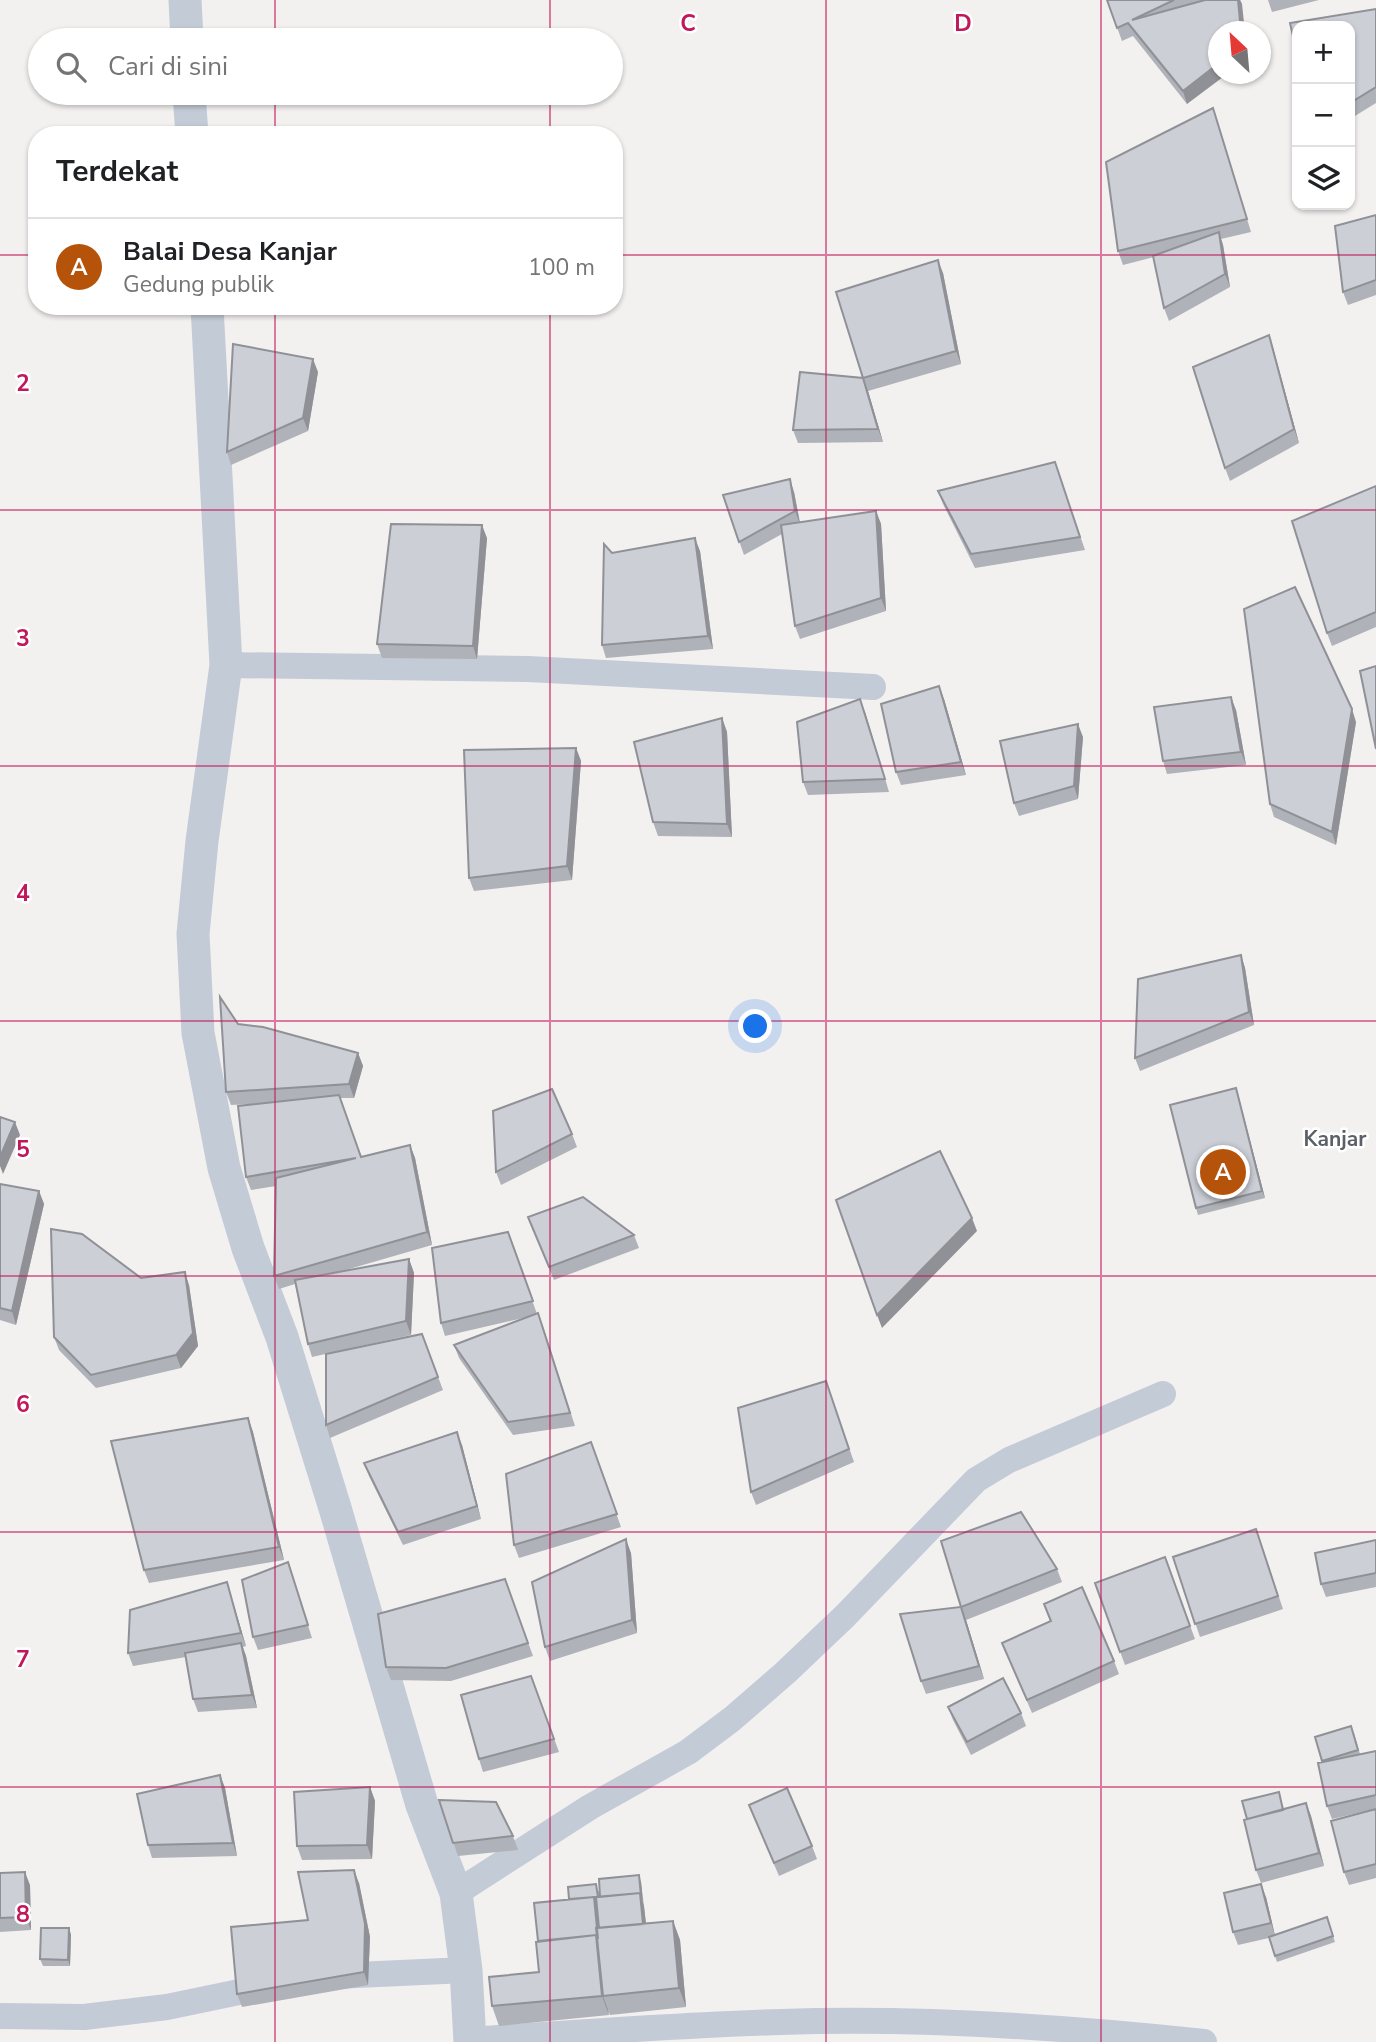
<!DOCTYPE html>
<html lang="id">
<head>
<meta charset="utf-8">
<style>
  :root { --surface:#fff; --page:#f6f6f6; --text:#202124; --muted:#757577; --line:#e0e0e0; --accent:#b45309 }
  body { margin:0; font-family:"Nunito Sans",sans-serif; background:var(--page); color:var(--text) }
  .controls { position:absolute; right:21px; top:21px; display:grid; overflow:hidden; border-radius:14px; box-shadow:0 2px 5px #0004 }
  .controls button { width:63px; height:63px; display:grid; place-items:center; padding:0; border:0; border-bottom:2px solid var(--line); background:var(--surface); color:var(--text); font:35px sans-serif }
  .compass { position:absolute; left:1208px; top:21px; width:63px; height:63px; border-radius:50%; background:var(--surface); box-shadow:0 2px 5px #0004; rotate:334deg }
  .you { position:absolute; left:756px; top:1027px; width:24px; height:24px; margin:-18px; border:5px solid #fff; border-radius:50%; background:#1a73e8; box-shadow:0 0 0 10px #1a73e833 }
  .badge { display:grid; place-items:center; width:46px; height:46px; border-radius:50%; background:var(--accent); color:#fff; font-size:23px; font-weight:700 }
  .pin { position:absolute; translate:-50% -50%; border:4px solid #fff; box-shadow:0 2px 7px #0006 }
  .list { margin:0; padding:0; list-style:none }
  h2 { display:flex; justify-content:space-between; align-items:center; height:91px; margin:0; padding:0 28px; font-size:30px }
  h2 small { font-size:23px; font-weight:400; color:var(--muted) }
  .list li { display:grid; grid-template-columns:46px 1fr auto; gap:21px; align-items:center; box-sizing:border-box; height:98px; padding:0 28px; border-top:2px solid var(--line) }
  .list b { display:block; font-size:26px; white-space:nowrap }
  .list p { margin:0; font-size:23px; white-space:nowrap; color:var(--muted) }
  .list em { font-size:23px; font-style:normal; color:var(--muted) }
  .icon { flex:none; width:38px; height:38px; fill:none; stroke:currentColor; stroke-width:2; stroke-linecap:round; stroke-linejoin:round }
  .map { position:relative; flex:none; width:1376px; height:2042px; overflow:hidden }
  .search { position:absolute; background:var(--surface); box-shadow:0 2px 5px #0004; left:28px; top:28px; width:595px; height:77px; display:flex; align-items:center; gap:18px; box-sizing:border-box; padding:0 24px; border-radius:38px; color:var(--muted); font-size:26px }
  .panel { position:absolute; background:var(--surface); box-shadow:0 2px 5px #0004; left:28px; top:126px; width:595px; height:189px; border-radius:28px }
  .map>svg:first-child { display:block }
</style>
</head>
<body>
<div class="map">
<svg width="1376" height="2042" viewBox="0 0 1376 2042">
  <rect width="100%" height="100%" fill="#f3f0f0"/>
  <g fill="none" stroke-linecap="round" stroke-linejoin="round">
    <path stroke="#c3cbd6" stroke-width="26" d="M226 665 528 669 873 687
      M456 1893 590 1807 688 1752 732 1719 785 1673 845 1616 976 1480 1009 1460 1163 1394
      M335 1976 466 1970
      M0 2016 84 2017 167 2007 273 1985
      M470 2040C574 2033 677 2025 781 2022 922 2017 1064 2027 1204 2042"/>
    <path stroke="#c3cbd6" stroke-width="33" d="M185 0 187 40
      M189 93 192 135
      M207 306 226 665 202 841 193 934 198 1033 224 1168 248 1248 282 1337 335 1508 422 1805 456 1893 466 1970 470 2042"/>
  </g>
  <path fill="#afb2b8" d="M1107 0H1240L1242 4 1187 104 1133 36 1122 41Z
    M1268 0H1319L1272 12Z
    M1376 9V103L1350 119V26Z
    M1217 121 1251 232 1221 239 1223 245 1230 287 1169 321 1164 308 1154 257 1123 265 1118 251Z
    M1376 215V295L1348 305 1343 292Z
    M943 273 961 364 868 391 883 442 798 443 793 430 863 378Z
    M1273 348 1299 443 1230 481 1225 468Z
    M318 372 308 431 231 465 227 452Z
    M1055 462 1085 550 975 568 943 504 938 491Z
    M1376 486V627L1332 646 1327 633Z
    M794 492 800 522 876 511 881 524 886 611 800 639 795 626 782 534 744 555 723 495Z
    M487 538 477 659 382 658 377 644Z
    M700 551 713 649 606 658 602 645 612 553Z
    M944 699 966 775 901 785 896 772Z
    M1236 710 1246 765 1167 774 1163 761Z
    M865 712 889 792 808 795 803 782Z
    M722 718 727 732 732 837 658 836 653 822Z
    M1356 722 1336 845 1274 817 1270 804Z
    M1083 737 1078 799 1019 816 1014 803Z
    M576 748 581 761 572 880 474 891 469 878Z
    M1241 955 1245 968 1254 1025 1140 1071 1135 1058Z
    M238 1024 358 1053 363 1066 354 1098H340L361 1157 410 1145 415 1158 432 1245 332 1274 409 1259 414 1273 411 1335 312 1357 308 1344 295 1284 279 1289 274 1276 276 1186 251 1190 246 1177 269 1103 231 1105 226 1092Z
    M1236 1088 1265 1198 1198 1215 1196 1208Z
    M572 1134 577 1147 501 1185 496 1172Z
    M0 1184 39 1191 44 1204 16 1325 0 1320Z
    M528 1217 634 1235 639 1248 554 1280Z
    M508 1232 537 1314 538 1313 543 1326 575 1426 513 1435 459 1358 454 1345 532 1316 445 1336 441 1323Z
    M141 1278 189 1285 198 1346 181 1368 96 1388 59 1350 54 1337Z
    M422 1334 443 1390 330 1438 326 1425Z
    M826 1381 854 1462 756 1505 751 1492Z
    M248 1418 253 1432 284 1560 149 1583 144 1570Z
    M591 1442 621 1527 519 1558 514 1545Z
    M462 1445 481 1519 403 1545 369 1476 364 1463Z
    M1256 1529 1283 1609 1200 1637 1173 1557Z
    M1376 1540V1587L1326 1597 1321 1584Z
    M631 1553 637 1633 550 1661 545 1647Z
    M1165 1557 1195 1639 1125 1665 1095 1583Z
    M288 1562 312 1638 258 1650 253 1637Z
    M1057 1569 1062 1582 966 1620 984 1679 926 1694 921 1681 961 1607Z
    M505 1579 533 1656 451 1681 391 1680 386 1667Z
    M231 1596 246 1646 243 1647 246 1656 257 1708 198 1712 193 1699 186 1657 133 1666 128 1653Z
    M1044 1604 1114 1661 1119 1674 1032 1713 1002 1643 1050 1621Z
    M531 1676 559 1752 483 1772 479 1759Z
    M948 1707 1021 1713 1026 1726 971 1755 953 1720Z
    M1354 1733 1360 1754 1376 1751V1809L1332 1819 1327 1806 1322 1762 1315 1737Z
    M220 1775 225 1788 237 1856 152 1858 148 1845Z
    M370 1787 375 1801 372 1859 302 1860 297 1846Z
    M1279 1792 1284 1809 1306 1803 1311 1816 1324 1866 1261 1883 1256 1870 1247 1819Z
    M439 1800 513 1836 518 1850 458 1856Z
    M749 1805 812 1846 817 1859 779 1876Z
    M1376 1809V1878L1349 1885 1344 1872Z
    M0 1873 30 1885 31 1930 0 1932Z
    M641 1882 646 1923 673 1921 680 1940 686 2007 610 2015 608 2010 609 2015 499 2026 492 2006 539 1972 538 1941 569 1899 599 1891V1897Z
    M359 1883 370 1937 368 1985 242 2007 237 1994 308 1920Z
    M1266 1897 1275 1935 1327 1917 1335 1942 1277 1962 1269 1938 1238 1945 1233 1932Z
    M69 1928 71 1935 70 1966H43L40 1959Z"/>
  <path fill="#8f9196" d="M1238 0H1240L1242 4 1245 32H1241Z
    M1219 63V74H1227L1187 104 1183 91Z
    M1219 232 1223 245 1230 287 1225 274Z
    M938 260 943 273 961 364 956 351Z
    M1269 335 1273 348 1299 443 1294 429Z
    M313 359 318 372 308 431 303 418Z
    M863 378 868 391 883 442 878 429Z
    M790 479 794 492 800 524 795 511Z
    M876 511 881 524 886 611 881 598Z
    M482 525 487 538 477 659 473 646Z
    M695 538 700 551 713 649 708 636Z
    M939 686 944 699 966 775 961 762Z
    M1231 697 1236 710 1246 765 1241 752Z
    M860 699 865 712 889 792 885 779Z
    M1352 709 1356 722 1336 845 1332 832Z
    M722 718 727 732 732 837 727 824Z
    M1078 724 1083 737 1078 799 1074 786Z
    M576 748 581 761 572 880 567 866Z
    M1241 955 1245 968 1254 1025 1249 1012Z
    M358 1053 363 1066 354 1098 349 1084Z
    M1236 1088 1238 1094 1265 1198 1262 1191Z
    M15 1122 20 1135 3 1174 0 1166V1157Z
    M410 1145 415 1158 432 1245 427 1232Z
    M39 1191 44 1204 16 1325 12 1311Z
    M972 1218 977 1231 882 1328 877 1315Z
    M409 1259 414 1273 411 1335 406 1321Z
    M185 1272 189 1285 198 1346 181 1368 176 1355Z
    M248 1418 253 1432 284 1560 279 1547Z
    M457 1432 462 1445 481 1519 477 1506Z
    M626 1539 631 1553 637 1633 632 1620Z
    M227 1582 231 1596 246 1646 241 1633Z
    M961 1607 966 1620 984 1679 979 1666Z
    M241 1643 246 1656 257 1708 252 1695Z
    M220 1775 225 1788 237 1856 233 1843Z
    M370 1787 375 1801 372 1859 367 1845Z
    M1306 1803 1311 1816 1324 1866 1319 1853Z
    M354 1870 359 1883 370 1937 368 1985 364 1972Z
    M25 1872 30 1885 31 1930 26 1917Z
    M639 1875 641 1882 643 1902 641 1896Z
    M1261 1884 1266 1897 1275 1936 1271 1923Z
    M640 1893 644 1906 648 1943 644 1930Z
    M594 1897 598 1910 600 1934 598 1939Z
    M673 1921 680 1940 686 2007 679 1988Z
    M69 1928 71 1935 70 1966 68 1960Z
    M596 1935 603 1955V1996L608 2010 609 2015 602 1996Z"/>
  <path fill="#cccfd6" stroke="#8f9196" stroke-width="2" d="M1107 0H1174L1132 20 1205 0H1238L1241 32H1219V63L1183 91 1128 23 1117 28Z
    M1376 9V87L1350 103V26H1297V54L1290 23Z
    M1213 108 1247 219 1118 251 1106 162Z
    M1376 215V280L1343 292 1335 226Z
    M1219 232 1225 274 1164 308 1153 256Z
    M938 260 956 351 863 378 836 292Z
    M1269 335 1294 429 1225 468 1193 367Z
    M233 344 313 359 303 418 227 452Z
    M800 372 863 378 878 429 793 430Z
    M1055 462 1080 537 971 554 938 491Z
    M790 479 795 511 739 542 723 495Z
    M1376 486V612L1327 633 1292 521Z
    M876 511 881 598 795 626 781 525Z
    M391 524 482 525 473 646 377 644Z
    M695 538 708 636 602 645 604 544 612 553Z
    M1295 587 1352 709 1332 832 1270 804 1244 609Z
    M1376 666V749L1360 671Z
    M939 686 961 762 896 772 881 704Z
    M1231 697 1241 752 1163 761 1154 707Z
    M860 699 885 779 803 782 797 722Z
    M722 718 727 824 653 822 634 742Z
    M1078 724 1074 786 1014 803 1000 741Z
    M576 748 567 866 469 878 464 750Z
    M1241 955 1249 1012 1135 1058 1138 979Z
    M220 997 238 1024 263 1027 358 1053 349 1084 226 1092Z
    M1236 1088 1262 1191 1196 1208 1170 1105Z
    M552 1089 572 1134 496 1172 493 1111Z
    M339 1095 361 1157 410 1145 427 1232 274 1276 276 1178 356 1158 246 1177 238 1106Z
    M0 1117 15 1122 0 1157Z
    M940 1151 972 1218 877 1315 836 1200Z
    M0 1184 39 1191 12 1311 0 1308Z
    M583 1197 634 1235 549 1267 528 1217Z
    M51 1229 82 1234 141 1278 185 1272 193 1333 176 1355 91 1375 54 1337Z
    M508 1232 533 1301 441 1323 432 1248Z
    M409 1259 406 1321 308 1344 295 1280Z
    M538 1313 570 1413 508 1422 454 1345Z
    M422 1334 438 1377 326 1425V1354Z
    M826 1381 849 1449 751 1492 738 1408Z
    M248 1418 279 1547 144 1570 111 1441Z
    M457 1432 477 1506 398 1532 364 1463Z
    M591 1442 617 1514 514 1545 506 1474Z
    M1021 1512 1057 1569 961 1607 979 1666 921 1681 900 1614 961 1607 941 1541Z
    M1256 1529 1278 1596 1195 1624 1173 1557Z
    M626 1539 632 1620 545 1647 532 1582Z
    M1376 1540V1573L1321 1584 1315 1553Z
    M1165 1557 1190 1626 1120 1652 1095 1583Z
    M288 1562 308 1625 253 1637 242 1580Z
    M505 1579 528 1643 446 1668 386 1667 378 1614Z
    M227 1582 241 1633 128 1653 130 1610Z
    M1082 1587 1114 1661 1027 1700 1002 1643 1051 1621 1044 1604Z
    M241 1643 252 1695 193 1699 185 1653Z
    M531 1676 554 1739 479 1759 461 1695Z
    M1003 1678 1021 1713 967 1742 948 1707Z
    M1351 1726 1358 1750 1322 1761 1315 1737Z
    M1376 1751V1795L1327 1806 1318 1763Z
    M220 1775 233 1843 148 1845 137 1794Z
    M370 1787 367 1845 297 1846 294 1792Z
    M787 1788 812 1846 774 1863 749 1805Z
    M1279 1792 1283 1810 1247 1819 1242 1801Z
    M439 1800 496 1802 513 1836 453 1843Z
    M1306 1803 1319 1853 1256 1870 1244 1820Z
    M1376 1809V1864L1344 1872 1331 1821Z
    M354 1870 365 1924 364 1972 237 1994 231 1927 308 1920 298 1872Z
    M25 1872 26 1917 0 1918V1873Z
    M639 1875 641 1896 640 1893 600 1897 599 1879Z
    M596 1884 598 1897H596V1901H595L594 1897 569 1899 568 1887Z
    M1261 1884 1271 1923 1233 1932 1224 1893Z
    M640 1893 643 1924 599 1928 596 1897Z
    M594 1897 598 1939 596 1935 538 1941 534 1903Z
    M1327 1917 1333 1936 1275 1956 1269 1937Z
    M673 1921 679 1988 603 1996 596 1928Z
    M41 1928H69L68 1960 40 1959Z
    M596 1935 602 1996 492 2006 489 1977 539 1972 536 1942Z"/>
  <path fill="none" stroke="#c2185b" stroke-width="2" stroke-opacity="0.55" d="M275 0V40M550 0V40M826 0V2042M1101 0V2042M275 93V135M550 93V135M0 255H37M614 255H1376M275 306V2042M550 306V2042M0 510H1376M0 766H1376M0 1021H1376M0 1276H1376M0 1532H1376M0 1787H1376"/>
  <g text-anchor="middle" stroke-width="5" stroke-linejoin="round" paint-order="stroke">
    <g font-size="21" font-weight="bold" fill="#5c6066" stroke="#fff">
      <text x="1335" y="1146">Kanjar</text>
    </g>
  </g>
  <g font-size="23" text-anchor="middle" font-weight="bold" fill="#c2185b" stroke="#fff" stroke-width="5" stroke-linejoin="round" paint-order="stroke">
    <text x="688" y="31">C</text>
    <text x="963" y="31">D</text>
    <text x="23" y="391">2</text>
    <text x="23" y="646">3</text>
    <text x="23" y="901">4</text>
    <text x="23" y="1157">5</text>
    <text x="23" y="1412">6</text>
    <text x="23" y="1667">7</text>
    <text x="23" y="1922">8</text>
  </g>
</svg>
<div class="controls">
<button>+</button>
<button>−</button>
<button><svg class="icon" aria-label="layers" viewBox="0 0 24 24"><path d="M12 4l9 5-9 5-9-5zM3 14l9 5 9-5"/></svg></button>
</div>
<svg class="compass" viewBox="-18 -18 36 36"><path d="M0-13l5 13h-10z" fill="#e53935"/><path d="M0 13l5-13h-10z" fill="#757577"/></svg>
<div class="you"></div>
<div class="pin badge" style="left:1223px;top:1172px">A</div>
<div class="search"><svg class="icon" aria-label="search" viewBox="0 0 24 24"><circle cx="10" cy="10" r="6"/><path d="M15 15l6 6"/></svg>Cari di sini</div>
<section class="panel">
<h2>Terdekat<small></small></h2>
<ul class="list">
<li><span class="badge">A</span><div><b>Balai Desa Kanjar</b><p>Gedung publik</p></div><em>100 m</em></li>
</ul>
</section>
</div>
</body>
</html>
